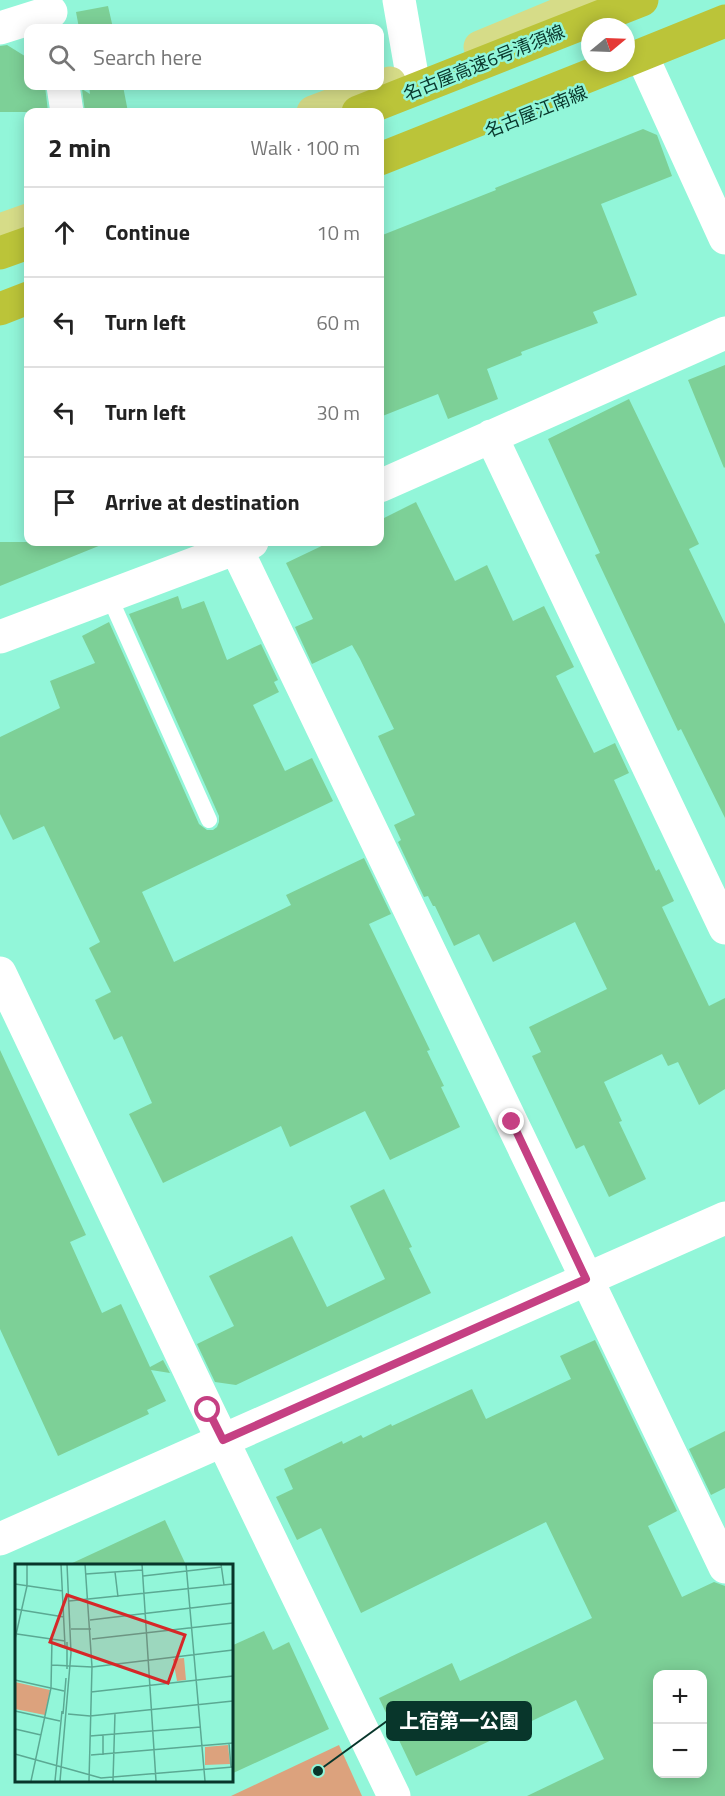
<!DOCTYPE html>
<html lang="en">
<head>
<meta charset="utf-8">
<style>
  :root { --surface:#fff; --page:#f2f2f2; --text:#222; --muted:#767676; --line:#e0e0e0 }
  body { margin:0; font-family:"Titillium Web","Noto Sans JP",sans-serif; background:var(--page); color:var(--text) }
  .controls { position:absolute; right:18px; bottom:18px; display:grid; overflow:hidden; border-radius:12px; box-shadow:0 3px 15px #0003 }
  .controls button { width:54px; height:54px; display:grid; place-items:center; padding:0; border:0; border-bottom:2px solid var(--line); background:var(--surface); color:var(--text); font:30px sans-serif }
  .compass { position:absolute; left:581px; top:18px; width:54px; height:54px; border-radius:50%; background:var(--surface); box-shadow:0 3px 15px #0003; rotate:71deg }
  .stop { position:absolute; width:18px; height:18px; margin:-14px; border:4px solid #c54083; border-radius:50%; background:#fff }
  .stop.end { background:#c54083; border-color:#fff; box-shadow:0 2px 6px #0008 }
  .list { margin:0; padding:0; list-style:none }
  h2 { display:flex; justify-content:space-between; align-items:center; height:78px; margin:0; padding:0 24px; font-size:26px }
  h2 small { font-size:20px; font-weight:400; color:var(--muted) }
  .list li { display:grid; grid-template-columns:39px 1fr auto; gap:18px; align-items:center; box-sizing:border-box; height:90px; padding:0 24px; border-top:2px solid var(--line) }
  .list b { display:block; font-size:22px; white-space:nowrap }
  .list em { font-size:20px; font-style:normal; color:var(--muted) }
  .icon { flex:none; width:33px; height:33px; fill:none; stroke:currentColor; stroke-width:2; stroke-linecap:round; stroke-linejoin:round }
  .map { position:relative; flex:none; width:725px; height:1796px; overflow:hidden }
  .search { position:absolute; background:var(--surface); box-shadow:0 3px 15px #0003; left:24px; top:24px; width:360px; height:66px; display:flex; align-items:center; gap:15px; box-sizing:border-box; padding:0 21px; border-radius:12px; color:var(--muted); font-size:22px }
  .panel { position:absolute; background:var(--surface); box-shadow:0 3px 15px #0003; left:24px; top:108px; width:360px; height:438px; border-radius:12px }
  .map>svg:first-child { display:block }
</style>
</head>
<body>
<div class="map">
<svg width="725" height="1796" viewBox="0 0 725 1796">
  <rect width="100%" height="100%" fill="#92f6d9"/>
  <path fill="#dca27d" d="M339 1745 362 1796H231Z"/>
  <path fill="#7dd097" fill-rule="evenodd" d="M108 6 113 28H79L76 12Z
    M7 45 28 58V86H45L48 112H0V46Z
    M89 86H123L128 112H85L82 89 90 94Z
    M643 129 657 135 672 176 601 204 637 295 593 312 598 323 521 352 522 355 487 369 498 399 448 419 438 394 380 417V236L496 190 495 188Z
    M725 365V467L724 468 688 380Z
    M629 399 699 544 689 549 725 624V818L681 729 678 731 595 555 600 553 548 439Z
    M416 502 455 581 487 565 513 621 544 606 574 667 556 676 594 753 615 743 629 773 614 780 656 871 659 869 674 901 662 907 709 1006 725 998V1089L699 1105 678 1062 668 1066 662 1054 604 1082 622 1121 619 1122 646 1179 609 1197 584 1145 576 1149 532 1056 541 1052 529 1027 607 989 575 922 493 962 479 934 454 946 435 906H433L428 896 424 897 398 842 401 840 394 825 415 815 378 736 394 729 360 659 352 645 312 664 295 627 313 619 286 563 330 542H380V520Z
    M0 542H106V543L0 586Z
    M178 596 182 609 204 601 227 660 261 644 278 680 274 682 279 692 253 705 285 771 312 758 333 801 142 892 174 962 291 905 286 895 364 858 391 914 369 924 430 1050 427 1051 444 1086 441 1087 460 1127 390 1160 365 1111 290 1147 281 1126 163 1183 129 1114 152 1103 122 1036 114 1040 95 1000 111 992 89 948 100 942 44 826 13 840 0 814V737L60 708 50 681 95 663 82 636 109 622 199 824 207 830H213L217 827 219 822V816L129 614Z
    M0 1050 86 1235 70 1242 102 1313 121 1304 150 1367 163 1360 170 1373 151 1370 166 1401 147 1410 149 1414 58 1456 0 1329Z
    M384 1189 412 1247 409 1248 431 1293 236 1385 215 1382 197 1344 234 1326 209 1276 292 1236 327 1307 385 1279 350 1206Z
    M595 1340 677 1511 648 1526 682 1597 714 1582 725 1586V1796H527L604 1759 576 1700 416 1776 379 1698 452 1663 460 1681 592 1618 546 1522 361 1613 321 1528 297 1540 276 1497 293 1489 284 1469 342 1441 343 1444 361 1435 363 1438 391 1424 392 1426 472 1389 486 1419 571 1379 560 1356ZM657 1674H702V1773H657Z
    M725 1431V1488L711 1495 689 1449Z
    M165 1520 186 1565H68Z
    M264 1631 273 1650 289 1642 329 1729 231 1774V1646Z"/>
  <g fill="none" stroke-linecap="round" stroke-linejoin="round">
    <path stroke="#fff" stroke-width="16" d="M109 596 209 820"/>
    <path stroke="#fff" stroke-width="33" d="M399 0 412 75
      M0 28 51 12
      M647 67 725 238
      M63 86 67 112
      M491 436 725 928
      M380 486 725 333
      M236 548 725 1567
      M0 637 252 542
      M0 973 208 1410 394 1796"/>
    <path stroke="#fff" stroke-width="33" d="M0 1539 725 1218"/>
    <path stroke="#d6dc88" stroke-width="33" d="M480 47 593 0
      M313 112 390 83
      M0 230 28 220"/>
    <path stroke="#bbc439" stroke-width="33" d="M626 61 725 21
      M358 112 642 0
      M380 159 621 63
      M0 253 28 243
      M0 309 28 298"/>
  </g>
  <g fill="none" stroke-linecap="round" stroke-linejoin="round">
    <path stroke="#c54083" stroke-width="8" d="M208 1410 223 1440 586 1279 512 1122"/>
  </g>
  <g text-anchor="middle" stroke-width="5" stroke-linejoin="round" paint-order="stroke">
    <g font-size="18" fill="#08362b" stroke="#92f6d9">
      <text transform="translate(484 63) rotate(-22)" y="6">名古屋高速6号清須線</text>
      <text transform="translate(536 112) rotate(-22)" y="6">名古屋江南線</text>
    </g>
  </g>
  <g transform="translate(15 1564)">
    <rect width="218" height="218" fill="#92f6d9"/>
    <path d="M169 94 171 116 162 117 158 95ZM0 118 35 126 30 151 0 145ZM213 181 215 200 190 201V183Z" fill="#dca27d"/>
    <path fill="none" stroke="#5ba993" stroke-width="1.5" d="M46 0 50 82M70 0 77 103 74 217M127 0 141 217M171 0 190 217M206 0 209 21M100 8 103 33M71 10 127 6M128 12 207 3M0 20 48 27M54 37 218 20M0 45 49 53M75 56 218 39M56 65H76M2 70 50 77M0 75 12 22V0M77 75 218 59M37 101 77 103 218 86M52 105V78M0 116 49 127M76 128 218 112M0 147 45 157M48 150 51 114M53 150 75 152 218 137M0 165 26 171M75 172 186 163M214 179 216 203M0 190 86 214 218 203M76 191 218 179M88 191V171M16 217 36 124 37 75M40 217 47 147M45 217 56 89 52 0M98 217 100 149"/>
    <path fill="#d62828" fill-opacity="0.15" stroke="#d62828" stroke-width="3" d="M52 31 170 71 153 119 35 78Z"/>
    <rect width="218" height="218" fill="none" stroke="#08362b" stroke-width="3"/>
  </g>
  <path fill="none" stroke="#08362b" stroke-width="2" d="M318 1771L387 1721"/>
  <circle fill="#08362b" stroke="#92f6d9" stroke-width="2" cx="318" cy="1771" r="6"/>
  <rect fill="#08362b" stroke="#08362b" stroke-width="2" x="387" y="1702" width="144" height="38" rx="6"/>
  <g font-size="20" text-anchor="middle" font-weight="bold" fill="#fff">
    <text x="459" y="1728">上宿第一公園</text>
  </g>
</svg>
<div class="controls">
<button>+</button>
<button>−</button>
</div>
<svg class="compass" viewBox="-18 -18 36 36"><path d="M0-13l5 13h-10z" fill="#e53935"/><path d="M0 13l5-13h-10z" fill="#767676"/></svg>
<div class="stop" style="left:208px;top:1410px"></div>
<div class="stop end" style="left:512px;top:1122px"></div>
<div class="search"><svg class="icon" aria-label="search" viewBox="0 0 24 24"><circle cx="10" cy="10" r="6"/><path d="M15 15l6 6"/></svg>Search here</div>
<section class="panel">
<h2>2 min<small>Walk · 100 m</small></h2>
<ul class="list">
<li><svg class="icon" aria-label="ahead" viewBox="0 0 24 24"><path d="M12 20V5M6 11l6-6 6 6"/></svg><div><b>Continue</b></div><em>10 m</em></li>
<li><svg class="icon" aria-label="left" viewBox="0 0 24 24"><path d="M17 20v-9H6M10 6l-5 5 5 5"/></svg><div><b>Turn left</b></div><em>60 m</em></li>
<li><svg class="icon" aria-label="left" viewBox="0 0 24 24"><path d="M17 20v-9H6M10 6l-5 5 5 5"/></svg><div><b>Turn left</b></div><em>30 m</em></li>
<li><svg class="icon" aria-label="arrive" viewBox="0 0 24 24"><path d="M6 21V4h12l-3 4 3 4H6"/></svg><div><b>Arrive at destination</b></div></li>
</ul>
</section>
</div>
</body>
</html>
